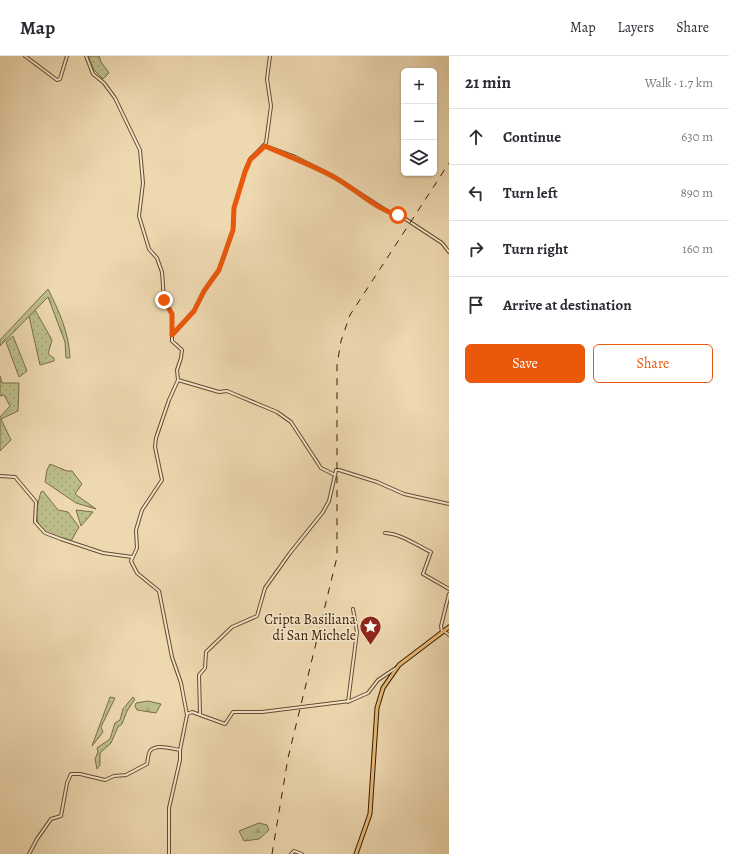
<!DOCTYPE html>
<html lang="en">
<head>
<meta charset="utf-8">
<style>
  :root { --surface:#fff; --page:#f2f2f3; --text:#2b2b33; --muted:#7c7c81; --line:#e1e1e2; --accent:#ea580c }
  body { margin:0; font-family:Alegreya,serif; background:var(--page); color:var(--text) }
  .controls { position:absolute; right:12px; top:12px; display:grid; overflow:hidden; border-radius:6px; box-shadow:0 1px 3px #0004 }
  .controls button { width:36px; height:36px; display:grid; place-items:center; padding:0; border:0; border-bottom:1px solid var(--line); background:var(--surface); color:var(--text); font:20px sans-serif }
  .stop { position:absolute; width:12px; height:12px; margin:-9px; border:3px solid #ea580c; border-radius:50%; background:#fff }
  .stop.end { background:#ea580c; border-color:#fff; box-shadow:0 1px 4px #0008 }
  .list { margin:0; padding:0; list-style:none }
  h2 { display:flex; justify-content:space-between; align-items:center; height:52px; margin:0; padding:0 16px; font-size:17px }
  h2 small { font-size:13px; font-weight:400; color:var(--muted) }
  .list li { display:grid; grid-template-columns:26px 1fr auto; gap:12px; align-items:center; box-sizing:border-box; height:56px; padding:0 16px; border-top:1px solid var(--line) }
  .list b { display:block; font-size:15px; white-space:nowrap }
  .list em { font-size:13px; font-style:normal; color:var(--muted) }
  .actions { display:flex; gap:8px; padding:12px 16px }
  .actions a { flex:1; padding:9px 0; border:1px solid var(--accent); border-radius:6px; text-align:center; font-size:14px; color:var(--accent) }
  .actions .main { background:var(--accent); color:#fff }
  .icon { flex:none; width:22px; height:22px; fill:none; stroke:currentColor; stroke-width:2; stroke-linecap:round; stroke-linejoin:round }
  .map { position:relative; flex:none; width:449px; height:798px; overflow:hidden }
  header { display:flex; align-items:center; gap:24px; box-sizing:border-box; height:56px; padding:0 20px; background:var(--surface); border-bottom:1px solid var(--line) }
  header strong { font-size:19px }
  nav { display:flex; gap:22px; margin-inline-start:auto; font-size:14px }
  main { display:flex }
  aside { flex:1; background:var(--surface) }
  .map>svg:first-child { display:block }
</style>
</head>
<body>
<header>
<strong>Map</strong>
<nav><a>Map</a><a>Layers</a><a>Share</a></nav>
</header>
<main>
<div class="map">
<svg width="449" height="798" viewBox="0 0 449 798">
  <defs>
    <pattern id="grass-dots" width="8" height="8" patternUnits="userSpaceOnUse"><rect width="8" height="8" fill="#bcbe89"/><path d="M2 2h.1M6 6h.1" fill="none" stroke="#a2a374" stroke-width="1.8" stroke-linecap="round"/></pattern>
    <pattern id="forest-firs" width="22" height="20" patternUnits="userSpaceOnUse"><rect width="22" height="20" fill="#bcbe89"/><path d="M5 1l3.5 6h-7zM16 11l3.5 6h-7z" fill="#a2a374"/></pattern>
  </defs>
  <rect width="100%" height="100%" fill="#eed8b0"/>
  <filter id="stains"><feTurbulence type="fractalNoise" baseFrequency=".005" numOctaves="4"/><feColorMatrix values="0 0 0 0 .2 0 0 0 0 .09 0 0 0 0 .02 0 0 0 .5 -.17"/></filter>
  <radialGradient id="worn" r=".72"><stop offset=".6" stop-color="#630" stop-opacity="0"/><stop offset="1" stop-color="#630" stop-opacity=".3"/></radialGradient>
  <path fill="url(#grass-dots)" stroke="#7a6d45" d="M88 0H99L101 6 109 17 103 23 94 14Z
    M35 254 52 284 48 298 54 302V305L40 309 29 260Z
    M13 280 27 315 19 321 6 286Z
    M0 320 2 327H19L18 355 1 363 11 384 0 395V361L10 350 4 339 0 340Z
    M50 408 67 415H72L82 428 75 438 96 453 76 447 45 426 47 414Z
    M43 435 58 454 68 456 79 471 71 485C64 483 52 482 46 478 32 468 37 449 41 436Z
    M76 454 93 456 81 470Z
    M110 641 115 642 101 671 103 676 92 690Z
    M133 641 135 643 127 655 122 668 118 671 111 687 100 697V709L97 713 95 703 98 696 97 692 110 683 115 667 120 664 123 653Z"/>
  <path fill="url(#forest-firs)" stroke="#7a6d45" d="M48 233C59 255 69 277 70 302H66L65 286 48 241 0 290V284Z
    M148 645 161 648 156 657 137 654 135 650 136 647Z
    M259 767 267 769 269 774 259 783 244 785 239 775Z"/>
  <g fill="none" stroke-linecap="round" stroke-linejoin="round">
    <defs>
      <path id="minor" d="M25 0 57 24 60 23 67 0
        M86 0 93 18 104 27 115 42 140 94 143 127 139 160 149 193 157 202 162 216 164 244 172 258V285L182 294 181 302 177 314 178 324 169 344 156 382 155 391 162 424 142 454 136 474 137 492 131 505 137 517 159 535 172 601 181 627 187 659 180 694V704L169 752V798
        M265 90 295 101 333 120 387 155 404 162 442 187 449 196
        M172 279 194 255 204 235 219 214 233 174 234 152 245 115 250 103 266 87 271 50 267 23 270 0
        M178 324 219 336 227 335 234 338 277 356 291 366 321 412 335 419 336 414H339L377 426 404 438 449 448
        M0 420 15 421 36 446 35 466 45 477 61 483 103 497 132 501
        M385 477C402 478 416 489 431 496L423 518 449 533
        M444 575 449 579
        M442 576 441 570 449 538
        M348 646 357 576 353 553
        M187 658 192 656 225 668 233 656H262L350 645 368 637 378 624 396 612
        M200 658 199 619 205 612 206 596 232 571 257 560 265 532 290 497 323 456 329 445 335 419
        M29 798 37 783 51 763 61 760 67 727 71 718H80L105 724 114 720 126 719 147 708C148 704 148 698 150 695 156 687 172 693 180 694
        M291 798 294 795 302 798"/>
      <path id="major" d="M356 798 370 758 377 652 383 632 399 609 449 571"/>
    </defs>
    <use href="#minor" stroke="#664b2d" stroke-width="4"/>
    <use href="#major" stroke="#391c01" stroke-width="5"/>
    <use href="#minor" stroke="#f4e6cc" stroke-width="2"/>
    <use href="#major" stroke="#e7bc78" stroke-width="3"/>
    <path stroke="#391c01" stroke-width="1" stroke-dasharray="7 7" stroke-linecap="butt" d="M272 798 288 702 337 501V309L341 285 350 259 449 107"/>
  </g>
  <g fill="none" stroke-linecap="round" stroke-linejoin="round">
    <path stroke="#ea580c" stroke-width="5" d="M164 244 172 258V279L194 255 204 235 219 214 233 174 234 152 245 116 250 104 265 90C287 100 310 108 332 120 355 132 373 152 398 159"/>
  </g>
  <defs>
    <symbol id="sight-pin" viewBox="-11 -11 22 30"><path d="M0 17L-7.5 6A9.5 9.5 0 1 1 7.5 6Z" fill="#8f2418" stroke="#f4e6cc"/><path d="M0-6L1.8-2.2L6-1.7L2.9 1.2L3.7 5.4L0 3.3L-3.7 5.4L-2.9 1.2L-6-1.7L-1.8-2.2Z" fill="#fff"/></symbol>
  </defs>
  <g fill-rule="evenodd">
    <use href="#sight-pin" x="358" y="558" width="25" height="34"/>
  </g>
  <g text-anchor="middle" stroke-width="3.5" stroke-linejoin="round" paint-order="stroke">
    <g font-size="14" fill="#391c01" stroke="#f4e6cc" text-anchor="end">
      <text x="356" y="568">Cripta Basiliana<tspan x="356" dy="16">di San Michele</tspan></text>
    </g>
  </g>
  <rect width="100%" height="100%" filter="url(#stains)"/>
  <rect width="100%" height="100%" fill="url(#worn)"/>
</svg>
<div class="controls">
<button>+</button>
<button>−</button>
<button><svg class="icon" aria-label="layers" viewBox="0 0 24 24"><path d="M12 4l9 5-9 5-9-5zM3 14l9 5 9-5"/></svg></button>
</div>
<div class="stop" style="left:398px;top:159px"></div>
<div class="stop end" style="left:164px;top:244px"></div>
</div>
<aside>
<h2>21 min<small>Walk · 1.7 km</small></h2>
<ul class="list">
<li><svg class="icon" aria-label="ahead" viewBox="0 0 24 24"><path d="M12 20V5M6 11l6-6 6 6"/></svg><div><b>Continue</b></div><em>630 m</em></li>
<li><svg class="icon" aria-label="left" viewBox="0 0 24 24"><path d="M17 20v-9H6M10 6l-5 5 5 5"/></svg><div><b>Turn left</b></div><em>890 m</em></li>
<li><svg class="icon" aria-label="right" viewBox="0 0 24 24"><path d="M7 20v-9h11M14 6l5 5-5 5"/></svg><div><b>Turn right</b></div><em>160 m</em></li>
<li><svg class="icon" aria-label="arrive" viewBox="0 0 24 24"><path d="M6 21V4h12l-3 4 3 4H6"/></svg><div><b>Arrive at destination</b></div></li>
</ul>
<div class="actions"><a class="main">Save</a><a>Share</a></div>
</aside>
</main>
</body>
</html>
